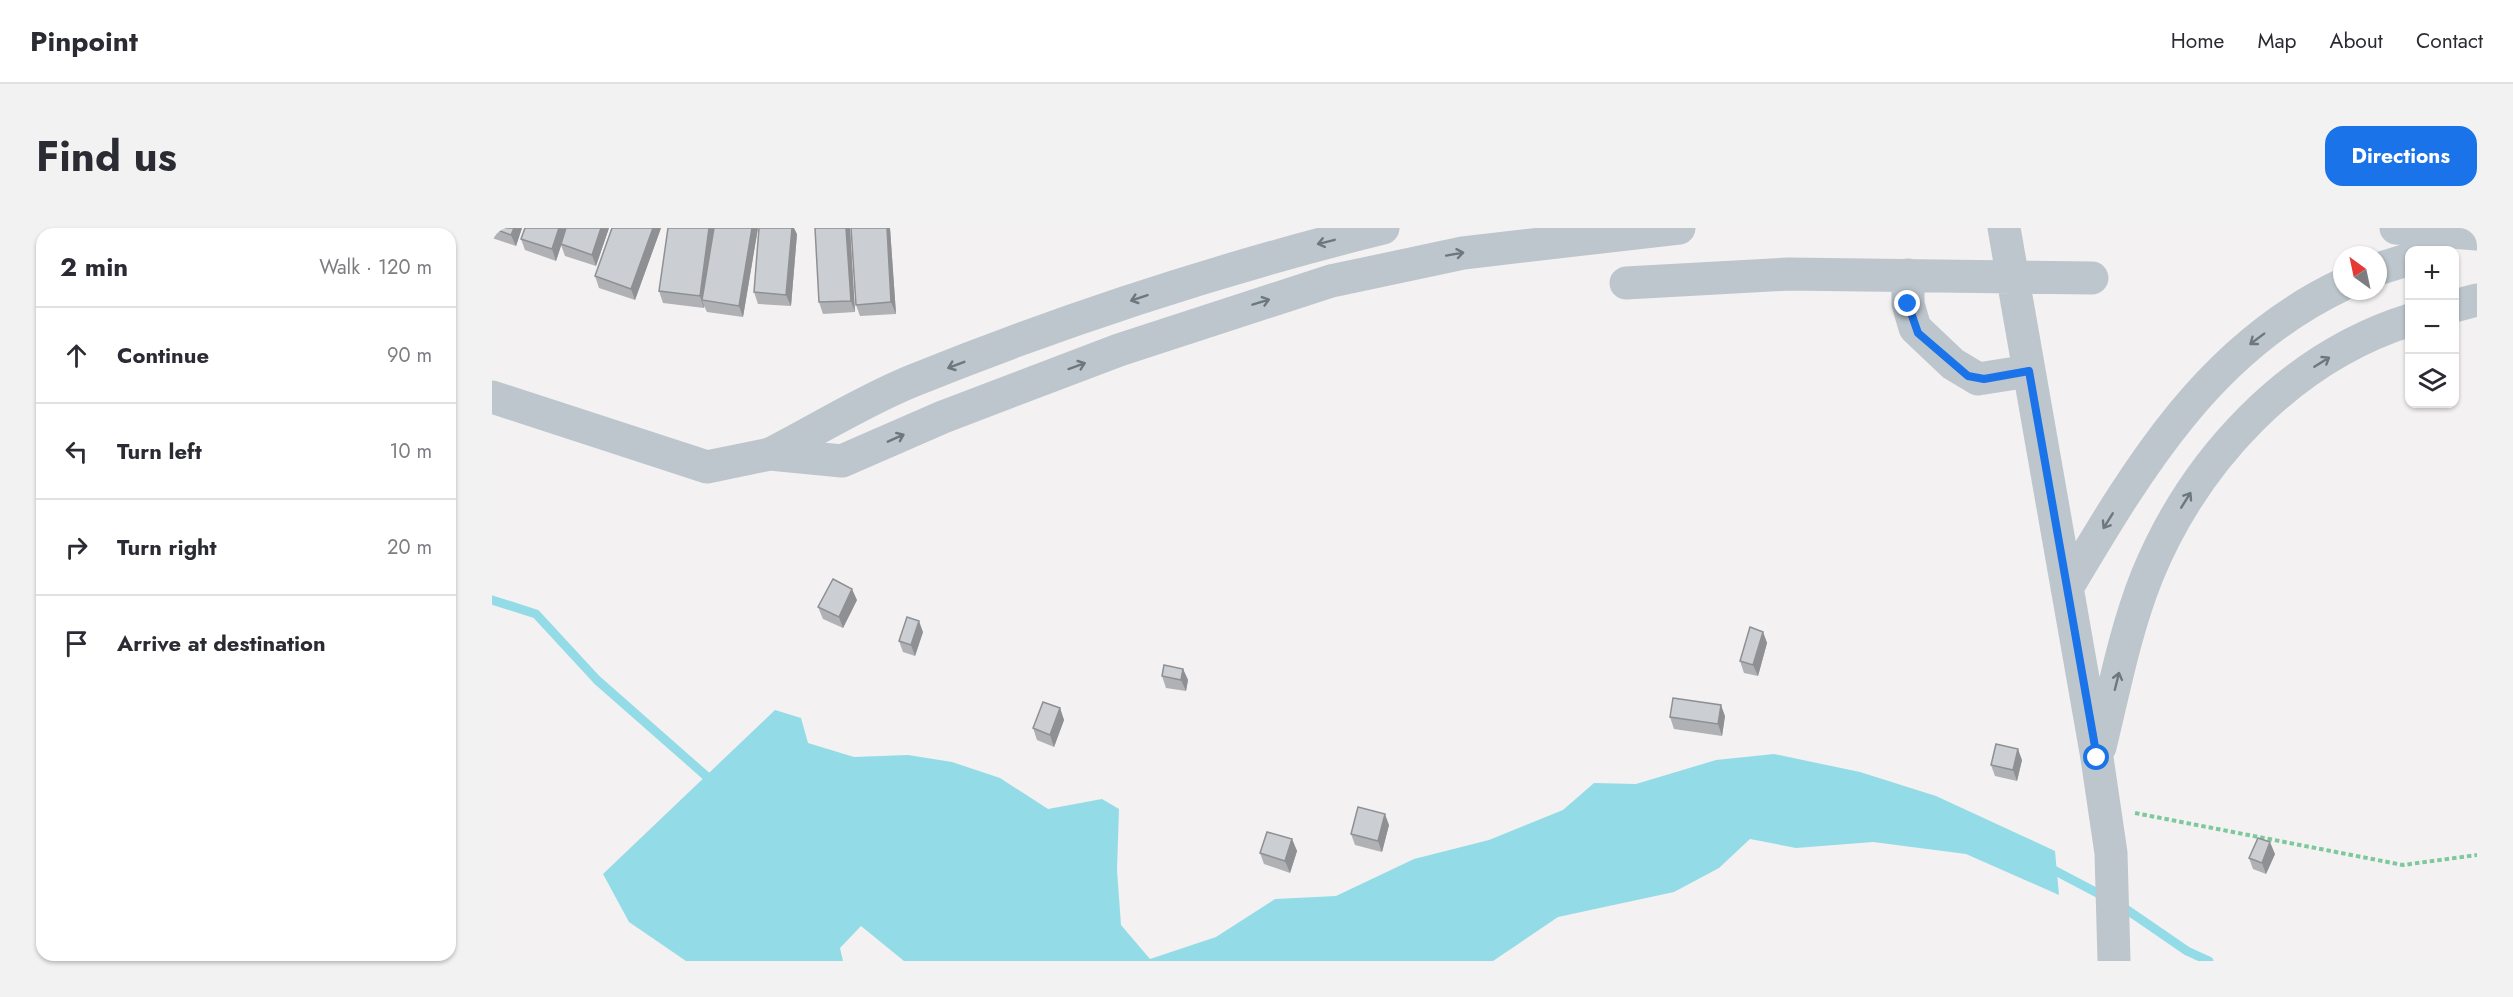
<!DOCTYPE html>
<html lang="en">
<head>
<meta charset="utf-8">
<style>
  :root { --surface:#fff; --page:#f2f2f3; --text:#2b2b33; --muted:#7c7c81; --line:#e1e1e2; --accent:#1a73e8 }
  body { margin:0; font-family:Jost,sans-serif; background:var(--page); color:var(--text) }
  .controls { position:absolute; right:18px; top:18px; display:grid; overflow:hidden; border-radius:12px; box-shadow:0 2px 4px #0004 }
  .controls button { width:54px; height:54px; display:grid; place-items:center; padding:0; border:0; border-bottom:2px solid var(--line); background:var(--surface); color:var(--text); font:30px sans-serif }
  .compass { position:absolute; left:1841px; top:18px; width:54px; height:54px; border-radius:50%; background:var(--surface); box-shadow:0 2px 4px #0004; rotate:327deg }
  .stop { position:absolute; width:18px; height:18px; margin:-14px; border:4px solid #1a73e8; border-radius:50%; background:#fff }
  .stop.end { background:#1a73e8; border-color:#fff; box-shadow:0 2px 6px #0008 }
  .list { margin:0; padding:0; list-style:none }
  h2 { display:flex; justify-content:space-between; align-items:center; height:78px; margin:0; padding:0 24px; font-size:26px }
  h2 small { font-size:20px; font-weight:400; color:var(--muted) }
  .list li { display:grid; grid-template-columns:39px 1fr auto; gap:18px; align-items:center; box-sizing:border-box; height:96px; padding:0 24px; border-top:2px solid var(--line) }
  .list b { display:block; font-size:22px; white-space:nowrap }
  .list em { font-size:20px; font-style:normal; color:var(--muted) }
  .icon { flex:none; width:33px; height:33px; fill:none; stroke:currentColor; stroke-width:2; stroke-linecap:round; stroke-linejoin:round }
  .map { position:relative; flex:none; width:1985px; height:733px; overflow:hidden; border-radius:18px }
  header { display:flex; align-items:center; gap:36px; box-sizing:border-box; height:84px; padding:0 30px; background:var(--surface); border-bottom:2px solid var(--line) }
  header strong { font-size:28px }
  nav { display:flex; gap:33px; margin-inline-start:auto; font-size:21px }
  .intro { display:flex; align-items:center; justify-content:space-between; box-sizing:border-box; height:144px; padding:0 36px }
  h1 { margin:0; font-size:42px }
  .button { padding:15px 27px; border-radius:18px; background:var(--accent); color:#fff; font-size:21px; font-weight:700 }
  main { display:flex; gap:36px; padding:0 36px }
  aside { flex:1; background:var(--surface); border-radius:18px; box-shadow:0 2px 4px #0004 }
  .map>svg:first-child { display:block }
</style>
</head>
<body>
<header>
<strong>Pinpoint</strong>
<nav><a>Home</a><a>Map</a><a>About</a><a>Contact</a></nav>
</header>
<div class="intro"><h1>Find us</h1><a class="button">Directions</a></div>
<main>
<aside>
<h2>2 min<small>Walk · 120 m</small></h2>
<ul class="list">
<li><svg class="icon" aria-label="ahead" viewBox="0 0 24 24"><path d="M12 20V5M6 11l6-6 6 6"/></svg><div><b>Continue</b></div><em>90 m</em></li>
<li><svg class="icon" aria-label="left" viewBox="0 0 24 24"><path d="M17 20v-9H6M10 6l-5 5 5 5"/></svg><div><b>Turn left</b></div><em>10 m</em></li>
<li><svg class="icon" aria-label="right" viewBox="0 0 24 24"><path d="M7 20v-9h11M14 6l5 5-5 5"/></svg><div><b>Turn right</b></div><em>20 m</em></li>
<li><svg class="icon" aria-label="arrive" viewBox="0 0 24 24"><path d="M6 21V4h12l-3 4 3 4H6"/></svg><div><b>Arrive at destination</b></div></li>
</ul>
</aside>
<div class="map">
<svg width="1985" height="733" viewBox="0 0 1985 733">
  <rect width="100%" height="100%" fill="#f3f1f1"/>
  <path fill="#93dce7" d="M283 482 309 490 316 515 362 529 416 527 460 534 508 550 556 581 610 571 627 581 625 642 629 697 658 731 724 709 783 671 844 668 922 631 997 612 1071 582 1102 555 1144 556 1224 532 1282 526 1368 544 1444 568 1563 623 1567 667 1474 626 1381 614 1304 620 1258 611 1227 640 1182 664 1066 689 1001 733H412L369 698 348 720 351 733H194L137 694 111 646Z"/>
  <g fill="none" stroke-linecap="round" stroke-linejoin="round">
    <path stroke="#93dce7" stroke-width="9" d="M0 372 44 386 105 452 221 554
      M1554 638 1613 669
      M1628 677 1695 723 1717 733"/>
    <path stroke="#7dc99d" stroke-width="4" stroke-dasharray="4.5 3" stroke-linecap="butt" d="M1643 585 1911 637 1985 627"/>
    <path stroke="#bdc6cc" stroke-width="33" d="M1512 0 1605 530 1619 625 1622 733
      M1904 0 1985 6
      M1886 41 1918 31
      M1416 47V76L1423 100 1461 136 1486 151 1537 143
      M1134 55 1297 46 1600 50
      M1962 78 1985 72
      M0 169 215 239 278 226 350 233 451 189 627 122 839 53 971 25 1187 0
      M278 226C325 202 371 173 420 153 573 91 730 40 891 0
      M1575 360C1647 239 1717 120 1850 57
      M1608 519C1622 462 1633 403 1655 348 1702 233 1797 130 1918 92"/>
  </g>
  <path fill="#afb1b5" d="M0 0H30L24 18 0 10Z
    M33 0H117L104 38 73 28 69 17 64 33 33 22 29 11Z
    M120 0H169L143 72 107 60 103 48Z
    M176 0H266L251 89 215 84 212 78V80L171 75 167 63Z
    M358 0 363 84 331 86 327 74Z
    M359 0H398L404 86 368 88 364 77Z
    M305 6 299 78 266 76 262 64Z
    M365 372 351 400 331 391 326 379Z
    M431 404 423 428 411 424 407 413Z
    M1271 404 1275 415 1266 448 1252 445 1248 433Z
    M691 441 696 452 694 463 674 460 670 448Z
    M568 480 572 492 562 519 545 512 541 500Z
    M1233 488 1230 508 1182 501 1178 489Z
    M1530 532 1525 553 1503 548 1499 537Z
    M897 597 890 624 863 617 859 606Z
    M800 611 805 623 798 645 772 636 768 625Z
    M1783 626 1774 646 1761 641 1757 630Z"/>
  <path fill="#8e9093" d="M22 0H30L24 18 19 7Z
    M67 0H75L64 33 60 21Z
    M109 0H117L104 38 100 27Z
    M161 0H169L143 72 139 61Z
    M217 0H223L210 72 212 78V80L208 68Z
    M260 0H266L251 89 247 78Z
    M300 0H302L305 6 299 78 294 67Z
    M354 0H358L363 84 359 73Z
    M395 0H398L404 86 399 74Z
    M360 361 365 372 351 400 347 389Z
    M427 393 431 404 423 428 419 417Z
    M1271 404 1275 415 1266 448 1261 437Z
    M691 441 696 452 694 463 689 452Z
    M1229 477 1233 488 1230 508 1226 496Z
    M568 480 572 492 562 519 558 507Z
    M1526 521 1530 532 1525 553 1521 542Z
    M893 586 897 597 890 624 886 613Z
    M800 611 805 623 798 645 793 633Z
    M1778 614 1783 626 1774 646 1770 635Z"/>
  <path fill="#cbced2" stroke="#8e9093" stroke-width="1.5" d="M0 0H22L19 7Z
    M33 0H67L60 21 29 11Z
    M74 0H109L100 27 69 16Z
    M120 0H161L139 61 103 48Z
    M176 0H217L208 68 167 63Z
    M222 0H260L247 78 210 72Z
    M267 0H300L294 67 262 64Z
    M323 0H354L359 73 327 74Z
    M359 0H395L399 74 364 77Z
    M341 351 360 361 347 389 326 379Z
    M415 389 427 393 419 417 407 413Z
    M1258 399 1271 404 1261 437 1248 433Z
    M672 437 691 441 689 452 670 448Z
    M1181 470 1229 477 1226 496 1178 489Z
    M551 474 568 480 558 507 541 500Z
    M1504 516 1526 521 1521 542 1499 537Z
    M866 579 893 586 886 613 859 606Z
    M775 604 800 611 793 633 768 625Z
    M1766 610 1778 614 1770 635 1757 630Z"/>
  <defs><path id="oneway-shaft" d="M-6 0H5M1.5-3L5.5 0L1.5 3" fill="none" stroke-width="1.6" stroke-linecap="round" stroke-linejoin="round" transform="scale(1.5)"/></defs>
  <g stroke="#6c777e">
    <use href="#oneway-shaft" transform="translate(834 14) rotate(166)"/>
    <use href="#oneway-shaft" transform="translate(963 26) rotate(-10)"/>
    <use href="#oneway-shaft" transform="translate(647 70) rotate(161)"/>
    <use href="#oneway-shaft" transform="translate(769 74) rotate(-17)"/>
    <use href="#oneway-shaft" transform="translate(1765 111) rotate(143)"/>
    <use href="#oneway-shaft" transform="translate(1830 134) rotate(-32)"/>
    <use href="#oneway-shaft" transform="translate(464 137) rotate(159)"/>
    <use href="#oneway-shaft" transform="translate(585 138) rotate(-20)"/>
    <use href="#oneway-shaft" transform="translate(404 210) rotate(-24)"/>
    <use href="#oneway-shaft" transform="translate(1694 272) rotate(-58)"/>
    <use href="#oneway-shaft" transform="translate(1616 293) rotate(122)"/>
    <use href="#oneway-shaft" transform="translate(1625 453) rotate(-76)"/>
  </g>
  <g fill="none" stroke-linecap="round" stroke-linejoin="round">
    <path stroke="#1a73e8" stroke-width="8" d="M1416 76 1426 105 1476 148 1492 151 1537 143 1605 530"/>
  </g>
</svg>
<div class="controls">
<button>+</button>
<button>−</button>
<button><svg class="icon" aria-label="layers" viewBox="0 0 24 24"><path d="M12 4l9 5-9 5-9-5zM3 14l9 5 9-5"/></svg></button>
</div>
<svg class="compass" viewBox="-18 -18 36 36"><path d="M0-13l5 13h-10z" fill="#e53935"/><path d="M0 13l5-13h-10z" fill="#7c7c81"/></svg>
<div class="stop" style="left:1605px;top:530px"></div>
<div class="stop end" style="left:1416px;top:76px"></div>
</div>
</main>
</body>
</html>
